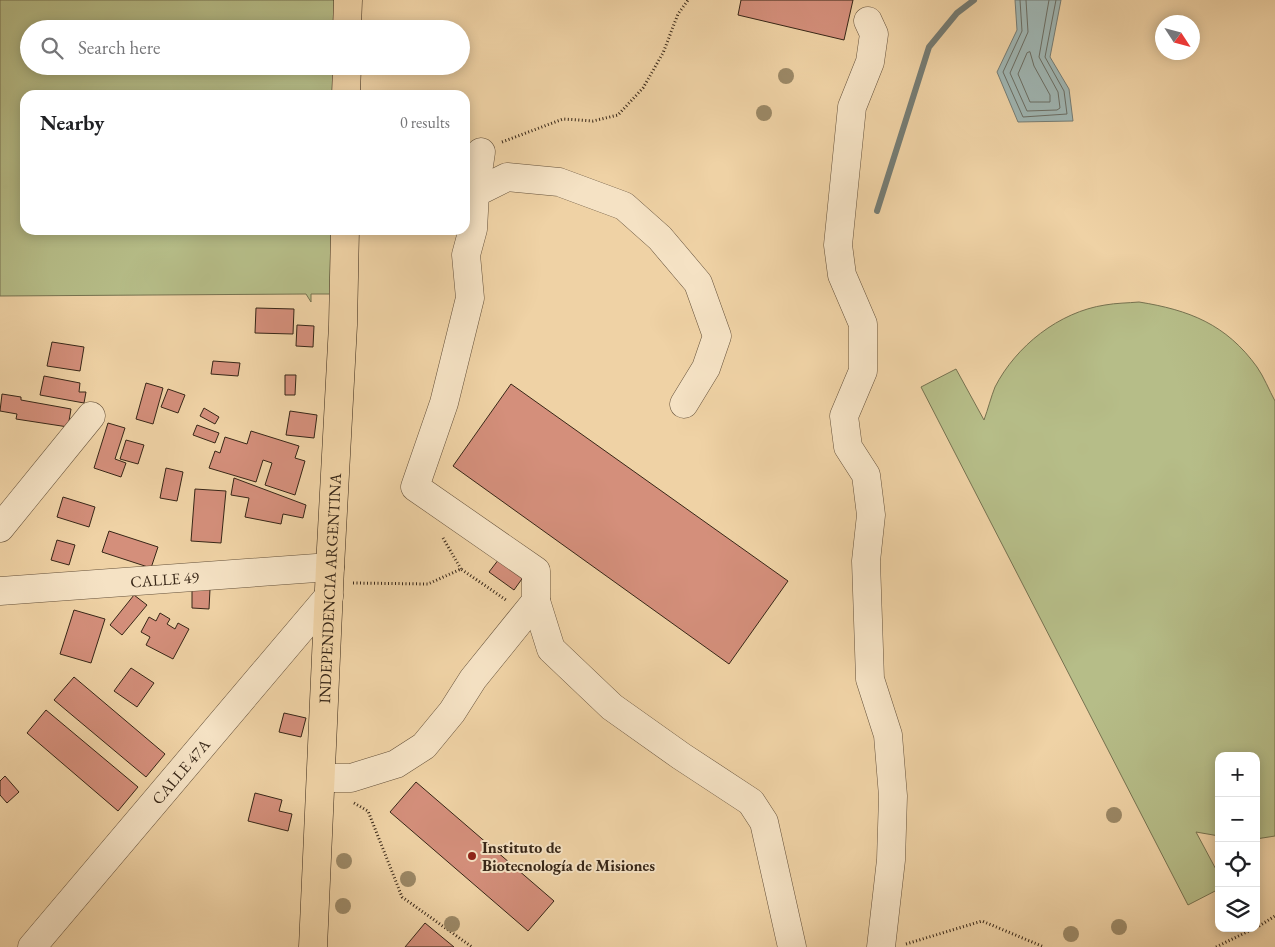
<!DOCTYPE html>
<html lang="en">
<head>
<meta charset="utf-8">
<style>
  :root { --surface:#fff; --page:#f2f2f2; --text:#202124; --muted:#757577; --line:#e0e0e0 }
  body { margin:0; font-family:"EB Garamond",serif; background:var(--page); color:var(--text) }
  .controls { position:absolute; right:15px; bottom:15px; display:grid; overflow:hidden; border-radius:10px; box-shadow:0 2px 12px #0003 }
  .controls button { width:45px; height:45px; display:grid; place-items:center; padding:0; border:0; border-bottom:1px solid var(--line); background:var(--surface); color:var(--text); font:25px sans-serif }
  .compass { position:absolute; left:1155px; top:15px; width:45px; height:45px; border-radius:50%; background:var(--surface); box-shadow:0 2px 12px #0003; rotate:126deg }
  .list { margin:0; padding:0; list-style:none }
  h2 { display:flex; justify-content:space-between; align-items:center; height:65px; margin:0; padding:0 20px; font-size:21px }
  h2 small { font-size:16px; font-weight:400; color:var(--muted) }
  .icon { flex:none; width:28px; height:28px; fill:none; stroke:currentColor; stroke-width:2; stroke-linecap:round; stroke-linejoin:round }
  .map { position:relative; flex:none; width:1275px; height:947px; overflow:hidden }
  .search { position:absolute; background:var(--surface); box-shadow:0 2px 12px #0003; left:20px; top:20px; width:450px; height:55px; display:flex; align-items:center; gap:12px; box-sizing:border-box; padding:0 18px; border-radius:28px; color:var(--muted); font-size:19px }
  .panel { position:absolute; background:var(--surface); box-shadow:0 2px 12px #0003; left:20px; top:90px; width:450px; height:145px; border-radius:15px }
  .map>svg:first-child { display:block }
</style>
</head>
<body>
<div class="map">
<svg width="1275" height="947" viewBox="0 0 1275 947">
  <rect width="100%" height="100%" fill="#efd2a5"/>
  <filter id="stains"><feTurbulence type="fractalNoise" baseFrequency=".004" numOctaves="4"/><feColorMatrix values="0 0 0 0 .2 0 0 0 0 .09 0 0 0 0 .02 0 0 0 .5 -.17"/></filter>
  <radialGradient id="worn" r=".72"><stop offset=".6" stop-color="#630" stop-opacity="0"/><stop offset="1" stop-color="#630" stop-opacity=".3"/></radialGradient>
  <path fill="#b6bd88" stroke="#767250" d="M0 0H337V29H29V66H336V95H25V230H334L333 294H311V302L306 294 0 296Z
    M1139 302C1189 310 1226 324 1257 367 1264 377 1269 390 1275 401V836L1256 839V756H1219V836L1196 832 1219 875V889L1188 905 921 387 956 369 984 420C988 409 991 397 995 387 1016 346 1059 312 1105 305 1116 303 1128 303 1139 302Z"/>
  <path fill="#9fb5b2" stroke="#757c74" d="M1015 0H1061L1050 57 1069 89 1073 121 1018 122 997 72 1017 30Z"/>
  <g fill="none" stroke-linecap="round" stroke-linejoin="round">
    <path stroke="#6b6e64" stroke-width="1" d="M1020 0 1022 31 1003 72 1023 117 1067 114 1064 91 1045 57 1056 0
      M1026 0 1028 32 1010 73 1027 111 1057 110 1060 108 1058 92 1039 57 1049 0
      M1030 52 1034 66 1050 95V102H1030L1018 74 1027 53Z"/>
    <path stroke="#757c74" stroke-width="6" d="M877 211 929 47 957 13 974 0"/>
  </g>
  <path fill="#d48f7b" stroke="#372617" d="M741 0H853L844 40 738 15Z
    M256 308 294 309 293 334 255 333Z
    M297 325 314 326 313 347 296 346Z
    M52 342 84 347 80 371 47 366Z
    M213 361 240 363 238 376 211 374Z
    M285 375H296L295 395H285Z
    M44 376 80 383 79 392H86L84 403 40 395Z
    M146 383 163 388 153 424 136 419Z
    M511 384 788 581 729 664 453 466Z
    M168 389 185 395 178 413 161 407Z
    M2 394 21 397V400L71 409 68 427 16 419 17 414 0 411Z
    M204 408 219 417 215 424 200 416Z
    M290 411 317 415 314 438 286 435Z
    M108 423 125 428 115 459 126 463 121 477 94 468Z
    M197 425 219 433 215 443 193 435Z
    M251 431 299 446 295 458 305 461 295 495 265 485 272 463 263 460 256 482 209 468 215 451 220 453 225 437 247 444Z
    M126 440 144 445 138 464 120 459Z
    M166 468 183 472 177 501 160 498Z
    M234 478 306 505 303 518 283 514 281 524 245 517 249 498 231 495Z
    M195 489 226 491 221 543 191 541Z
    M63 497 95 507 89 527 57 517Z
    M109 531 158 547 151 568 102 552Z
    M57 540 75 545 69 565 51 560Z
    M499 559 524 576 514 590 489 572Z
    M192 588 210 589 209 609 192 608Z
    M134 595 147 605 122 635 110 625Z
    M74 610 105 619 91 663 60 654Z
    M160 613 170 619 167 624 175 629 178 623 189 629 173 659 146 645 150 637 141 632 149 617 156 621Z
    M131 668 154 683 137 707 114 691Z
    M74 677 165 754 146 777 54 700Z
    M46 710 138 787 118 811 27 733Z
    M284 713 306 718 301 737 279 732Z
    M5 776 19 792 7 803 0 795V781Z
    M416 782 554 901 528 931 390 812Z
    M255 793 282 800 279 811 292 814 288 831 248 821Z
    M425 923 454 947H405Z"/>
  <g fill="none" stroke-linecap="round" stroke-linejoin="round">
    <defs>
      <g id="minor">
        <path d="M868 21 874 34 870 62 852 107 838 245 842 275 863 324V371L844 416 848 447 866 475 871 515 866 561 870 679 888 735 893 796 891 860 881 947"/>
        <path d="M475 193 481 152"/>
        <path d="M0 528 91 416"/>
        <path id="s1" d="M0 591 330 567"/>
        <path d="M536 601 551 649 612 707 681 756 751 802 764 822 792 947"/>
        <path d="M322 778H351L396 764 424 746 452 712 473 679 536 601V571L415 487 444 403 470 298 466 255 473 229 475 193 507 177 559 182 624 206 660 238 698 283 717 336 706 368 684 404"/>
        <path id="s2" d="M32 947 329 596"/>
      </g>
      <g id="major">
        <path d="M347 29 348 0"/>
        <path d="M346 95 347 66"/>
        <path id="s3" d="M313 947 330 567 343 325 345 230"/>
      </g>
    </defs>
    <use href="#minor" stroke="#65513a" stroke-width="29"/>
    <use href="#major" stroke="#372617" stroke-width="29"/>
    <path stroke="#372617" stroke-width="3" stroke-dasharray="1 2.5" stroke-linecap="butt" d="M502 142 563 119 593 121 618 115 643 88 663 53 678 14 688 0
      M443 538 461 569
      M353 583 428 584 461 569 506 600
      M354 803 368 811 402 897 472 947
      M1256 928 1275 916
      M906 944 982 921 1044 947
      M1216 947 1255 928"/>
    <use href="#minor" stroke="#f5e2c4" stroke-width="28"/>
    <use href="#major" stroke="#efd2a5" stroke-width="28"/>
  </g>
  <g fill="#9b8866">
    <circle cx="786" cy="76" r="8"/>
    <circle cx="764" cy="113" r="8"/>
    <circle cx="1114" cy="815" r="8"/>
    <circle cx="344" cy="861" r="8"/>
    <circle cx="408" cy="879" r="8"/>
    <circle cx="343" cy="906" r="8"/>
    <circle cx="452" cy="924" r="8"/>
    <circle cx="1119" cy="927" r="8"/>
    <circle cx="1071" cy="934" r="8"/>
  </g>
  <circle fill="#8f2418" stroke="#f5e2c4" stroke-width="2" cx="472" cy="856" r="5"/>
  <g text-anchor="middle" stroke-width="4" stroke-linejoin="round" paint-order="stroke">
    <g font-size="16" fill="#372617" stroke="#f5e2c4">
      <text dy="6" stroke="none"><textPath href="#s1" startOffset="165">CALLE 49</textPath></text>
      <text dy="6" stroke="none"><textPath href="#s3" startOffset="359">INDEPENDENCIA ARGENTINA</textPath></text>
      <text dy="6" stroke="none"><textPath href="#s2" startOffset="230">CALLE 47A</textPath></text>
    </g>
    <g font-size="16" font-weight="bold" fill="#372617" stroke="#f5e2c4" text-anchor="start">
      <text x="482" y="853">Instituto de<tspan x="482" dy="18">Biotecnología de Misiones</tspan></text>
    </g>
  </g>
  <rect width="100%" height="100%" filter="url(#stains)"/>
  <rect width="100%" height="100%" fill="url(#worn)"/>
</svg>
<div class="controls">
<button>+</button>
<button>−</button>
<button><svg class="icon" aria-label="locate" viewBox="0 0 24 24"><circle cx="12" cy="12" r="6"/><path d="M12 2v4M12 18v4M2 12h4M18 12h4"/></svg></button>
<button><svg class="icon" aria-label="layers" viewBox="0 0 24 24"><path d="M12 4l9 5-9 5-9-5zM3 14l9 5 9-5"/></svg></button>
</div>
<svg class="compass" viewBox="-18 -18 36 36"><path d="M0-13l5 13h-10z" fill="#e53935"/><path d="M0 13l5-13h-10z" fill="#757577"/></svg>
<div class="search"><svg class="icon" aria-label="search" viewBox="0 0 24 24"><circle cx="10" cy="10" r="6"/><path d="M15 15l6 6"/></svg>Search here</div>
<section class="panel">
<h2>Nearby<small>0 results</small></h2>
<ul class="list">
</ul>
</section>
</div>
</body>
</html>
